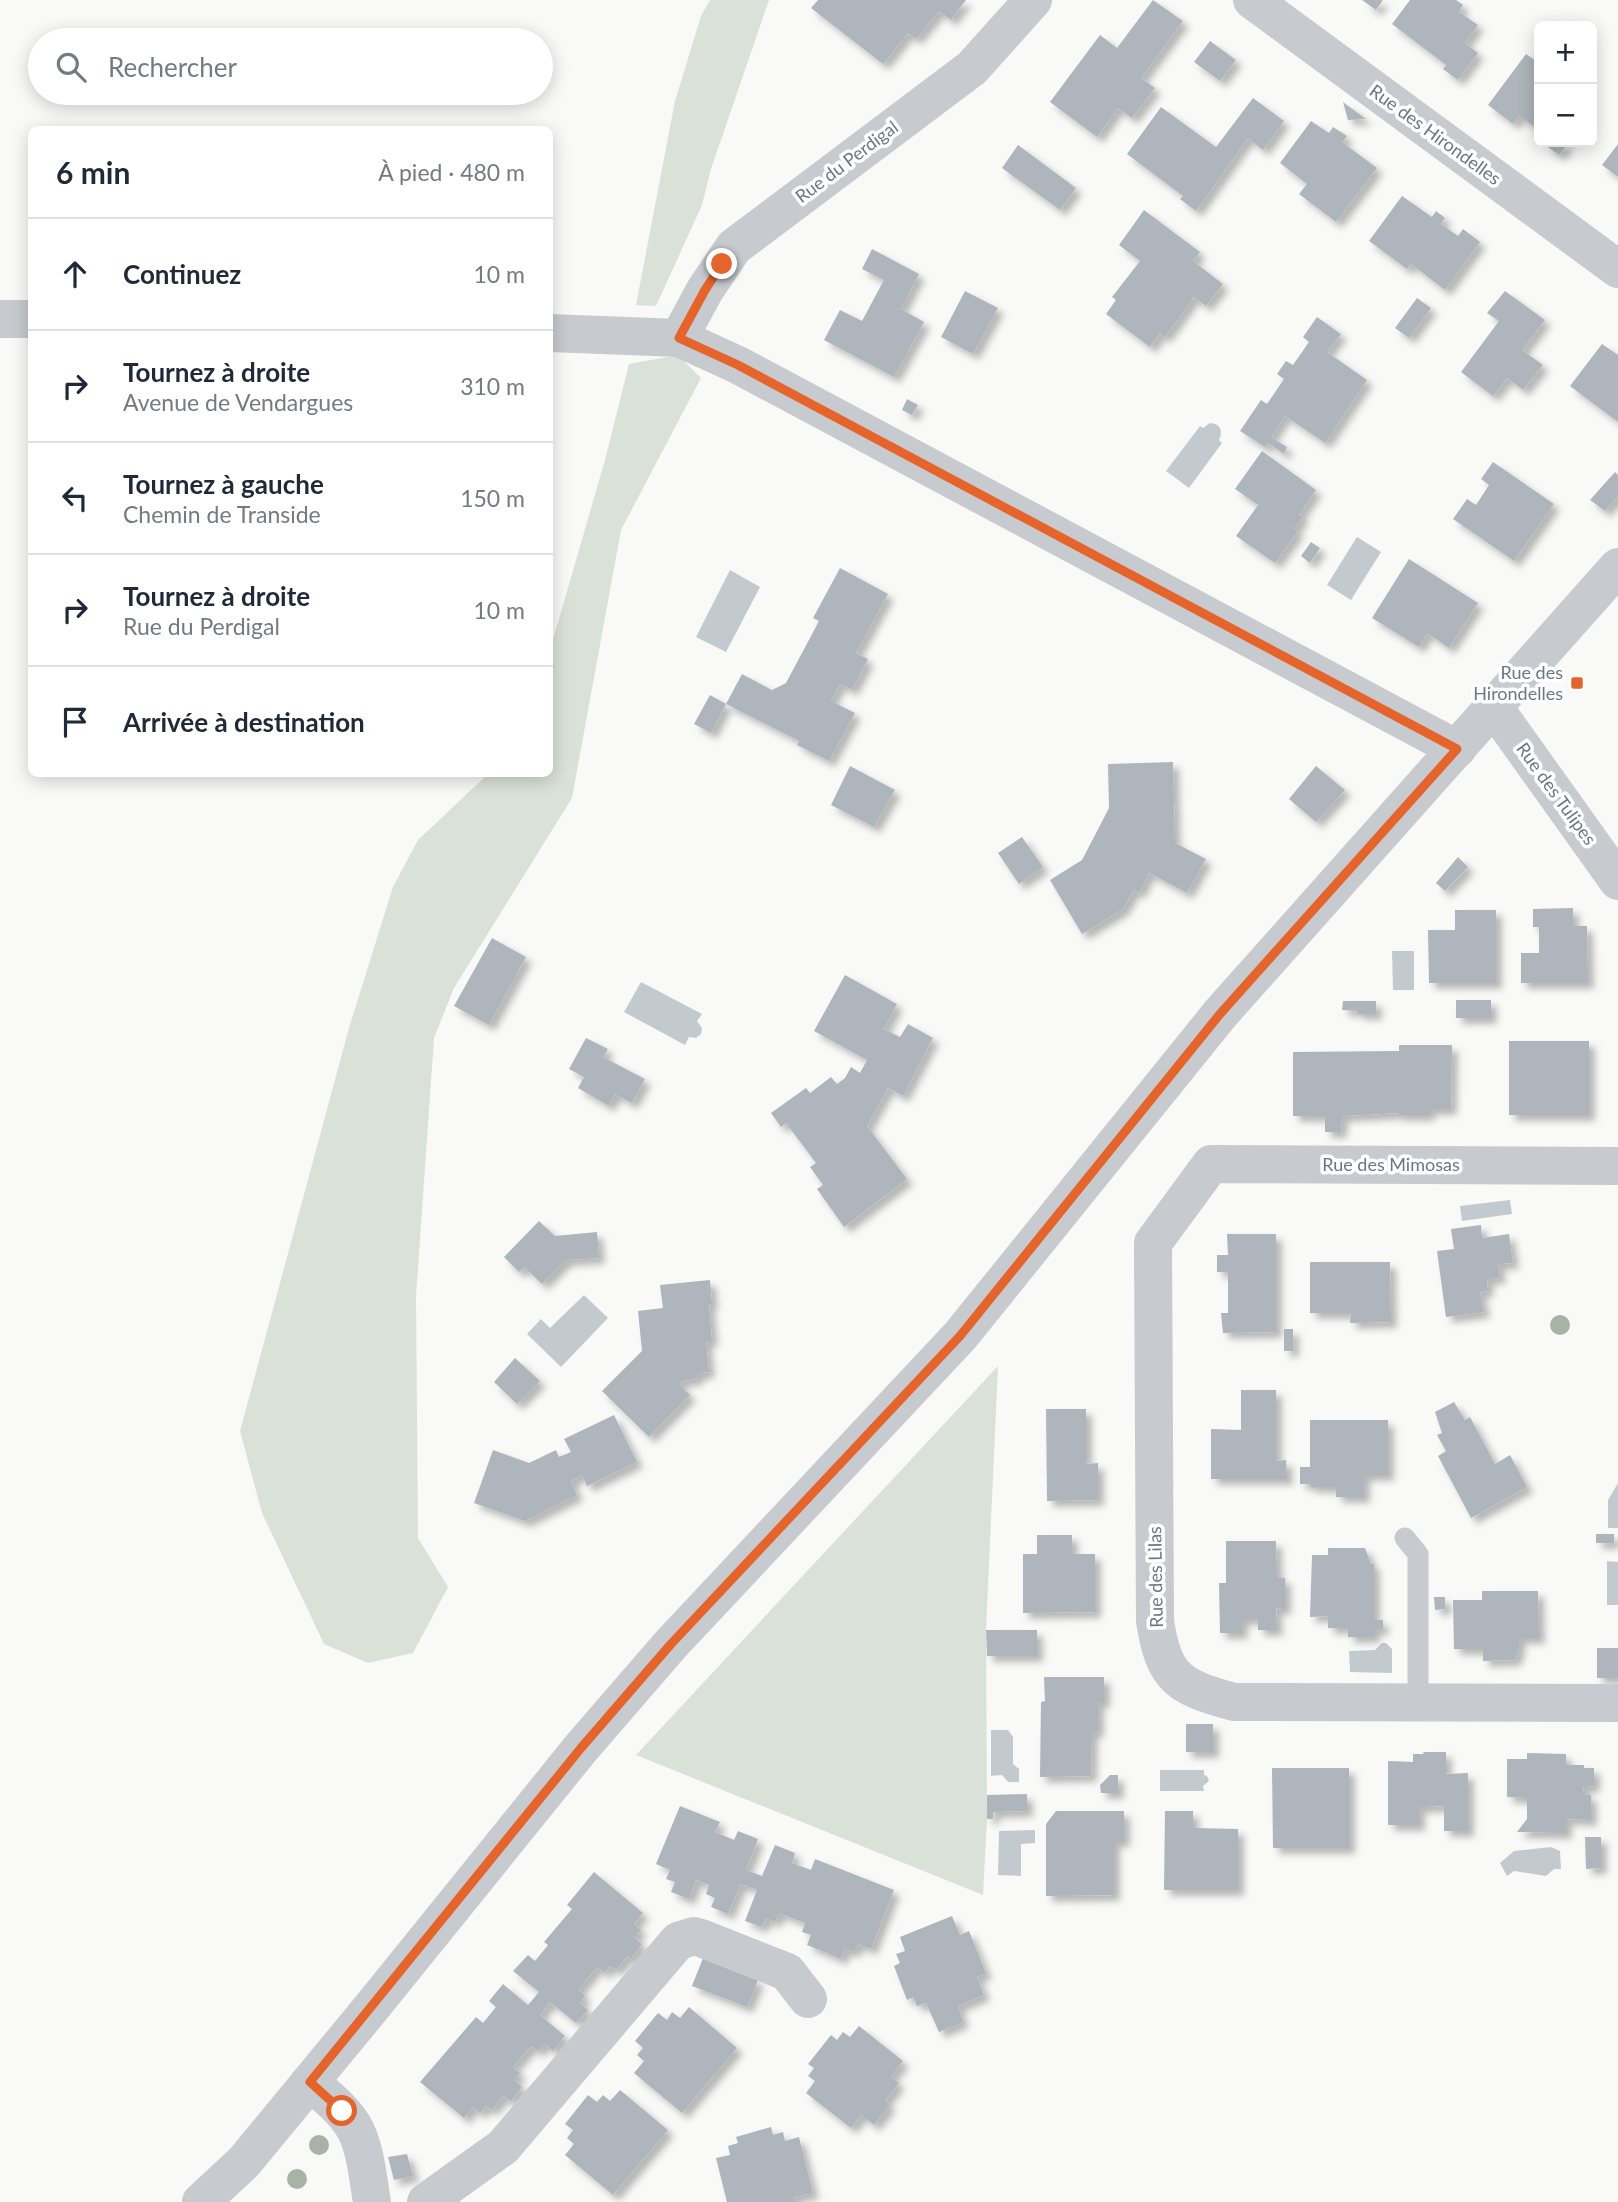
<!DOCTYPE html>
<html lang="fr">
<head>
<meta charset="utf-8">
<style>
  :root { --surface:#fff; --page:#f6f6f7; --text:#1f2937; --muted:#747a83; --line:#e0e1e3 }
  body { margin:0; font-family:Lato,sans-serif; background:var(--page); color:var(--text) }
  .controls { position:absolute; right:21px; top:21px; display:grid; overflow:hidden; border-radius:10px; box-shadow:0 4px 18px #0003 }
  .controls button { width:63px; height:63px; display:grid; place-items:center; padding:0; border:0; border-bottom:2px solid var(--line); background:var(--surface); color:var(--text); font:35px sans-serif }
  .stop { position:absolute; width:21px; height:21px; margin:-16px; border:5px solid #e5642b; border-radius:50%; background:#fff }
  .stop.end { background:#e5642b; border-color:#fff; box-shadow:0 2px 7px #0008 }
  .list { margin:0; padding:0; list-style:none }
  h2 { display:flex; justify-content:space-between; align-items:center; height:91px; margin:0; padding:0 28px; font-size:30px }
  h2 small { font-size:23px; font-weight:400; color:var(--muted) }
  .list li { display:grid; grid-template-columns:46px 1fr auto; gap:21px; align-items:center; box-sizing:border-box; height:112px; padding:0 28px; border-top:2px solid var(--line) }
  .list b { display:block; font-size:26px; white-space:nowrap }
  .list p { margin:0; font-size:23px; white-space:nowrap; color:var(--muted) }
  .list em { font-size:23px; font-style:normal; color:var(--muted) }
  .icon { flex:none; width:38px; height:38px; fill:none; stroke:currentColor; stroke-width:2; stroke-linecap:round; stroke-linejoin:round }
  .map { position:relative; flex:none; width:1618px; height:2202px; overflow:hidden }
  .search { position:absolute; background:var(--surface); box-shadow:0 4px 18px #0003; left:28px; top:28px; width:525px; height:77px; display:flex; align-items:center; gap:18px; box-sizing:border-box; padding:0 24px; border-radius:38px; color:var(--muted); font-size:26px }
  .panel { position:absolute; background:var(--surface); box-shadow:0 4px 18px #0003; left:28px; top:126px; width:525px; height:651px; border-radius:10px }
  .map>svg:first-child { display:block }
</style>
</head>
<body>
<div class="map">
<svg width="1618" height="2202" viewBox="0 0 1618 2202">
  <defs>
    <filter id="shadow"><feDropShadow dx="6" dy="6" stdDeviation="3.5" flood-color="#0004"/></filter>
  </defs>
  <rect width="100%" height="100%" fill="#f9f9f7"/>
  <path fill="#dae1d8" d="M710 0H769L711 169 702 205 656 306 636 305 675 101 701 16Z
    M678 355 701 378 621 530 572 798 454 988 434 1038 416 1296 418 1538 448 1587 413 1653 368 1663 324 1644 262 1513 240 1431 349 1028 393 887 418 840 488 774H550V650L605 460 629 364Z
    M998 1366 986 1630 987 1819 983 1895 636 1755Z"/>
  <path fill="#c2cad0" d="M1210 423C1221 424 1223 431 1219 440L1222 443 1189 488 1166 471 1200 426 1203 428Z
    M1357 537 1381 552 1351 600 1327 585Z
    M730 570 760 587 726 652 696 637Z
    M1392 951H1414V990H1393Z
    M641 982 702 1014 697 1021 702 1028 701 1034 696 1038 689 1037 685 1045 624 1012Z
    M1510 1200 1512 1214 1462 1221 1460 1206Z
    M584 1295 608 1318 561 1367 527 1334 541 1319 550 1328Z
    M1618 1483V1528H1608V1500Z
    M1607 1561 1618 1562V1605H1607Z
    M1382 1643H1386L1392 1649V1673L1350 1672 1349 1651 1375 1650Z
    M991 1730H1008L1013 1737V1764L1019 1769V1782H1008L1002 1775 991 1776Z
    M1160 1770H1204V1775L1207 1776 1209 1781 1203 1786 1204 1791H1160Z
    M1035 1830V1843L1021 1844V1876L998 1875 999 1831Z
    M1551 1847 1560 1851 1561 1869H1554L1546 1876 1514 1871 1507 1876 1500 1863 1514 1851Z"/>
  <path fill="#aeb5bc" filter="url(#shadow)" d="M818 0H966L951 20 939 11 916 39 908 33 883 64 811 8Z
    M1153 0 1183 21 1141 78 1155 88 1132 118 1118 108 1097 137 1050 102 1100 35 1117 48Z
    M1362 0H1383L1376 10Z
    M1410 0H1456L1463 5 1459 12 1478 25 1465 43 1478 53 1458 80 1443 69 1446 65 1392 24Z
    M1210 41 1236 60 1220 81 1194 62Z
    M1526 54 1539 63V130L1519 116 1513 124 1488 105Z
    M1253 98 1284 121 1263 150 1248 138 1196 211 1180 199 1183 196 1127 154 1161 107 1216 147Z
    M1343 102 1366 119 1348 120Z
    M1311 121 1329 133 1333 127 1347 136 1342 142 1377 168 1336 222 1299 194 1307 184 1280 163Z
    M1547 142H1569L1559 155 1545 145Z
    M1618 144V177L1602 165Z
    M1018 145 1076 188 1060 210 1002 168Z
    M1402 196 1432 217 1436 211 1445 218 1441 224 1458 236 1463 229 1480 242 1445 290 1411 264 1407 269 1369 241Z
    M1144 210 1200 252 1193 261 1223 284 1206 306 1194 297 1165 337 1160 333 1150 347 1106 314 1116 300 1112 297 1140 261 1119 245Z
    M872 249 919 274 901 309 924 322 894 377 824 340 840 310 862 321 884 280 862 269Z
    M965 291 998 308 973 354 941 337Z
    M1505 291 1545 320 1522 350 1543 365 1523 390 1507 378 1493 396 1461 372 1499 321 1487 313Z
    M1417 298 1431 308 1409 338 1395 328Z
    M1317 317 1341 334 1327 352 1367 380 1325 443 1285 416 1271 437 1287 447 1284 454 1268 443 1265 447 1240 431 1261 400 1267 404 1284 379 1277 374 1286 361 1293 365 1309 342 1303 337Z
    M1602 344 1618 355V422L1570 386Z
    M907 399 918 405 912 415 902 410Z
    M1262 451 1316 490 1299 515 1303 517 1294 529 1298 531 1275 563 1236 536 1258 505 1235 489Z
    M1493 462 1554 504 1514 561 1453 519 1467 499 1476 505 1489 485 1481 479Z
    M1615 472 1618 475V496L1605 511 1590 500Z
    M1311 542 1320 548 1310 563 1301 556Z
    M1409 559 1478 603 1449 648 1427 633 1419 647 1372 618Z
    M840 568 888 594 856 653 868 659 852 690 840 684 831 701 855 713 829 761 797 745 799 741 726 704 711 733 694 724 710 695 726 704 742 674 772 690 786 683 819 621 813 618Z
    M1173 762 1175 843 1206 859 1187 893 1149 873 1139 893 1134 890 1123 909 1082 934 1050 880 1082 860 1109 808 1108 764Z
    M850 766 895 790 874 827 831 805Z
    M1316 766 1345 790 1316 822 1289 799Z
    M1022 837 1043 867 1019 884 998 853Z
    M1458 857 1468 867 1445 891 1436 883Z
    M1573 908V926H1587L1588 983H1521V953H1539V927H1533V909Z
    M1455 910H1496V983H1429L1428 930H1455Z
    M492 938 526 957 489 1025 454 1006Z
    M845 975 897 1004 884 1029 900 1037 908 1024 933 1038 903 1096 888 1088 867 1126 907 1179 844 1227 817 1189 823 1185 810 1167 816 1163 786 1123 781 1127 771 1113 806 1088 810 1093 831 1077 837 1084 845 1078 851 1067 860 1073 867 1060 814 1031Z
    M1456 1000H1491V1018H1456Z
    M1343 1001H1376V1014H1358V1011L1342 1010Z
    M586 1038 608 1049 603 1057 645 1079 632 1103 615 1094 609 1106 578 1088 584 1077 569 1069Z
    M1509 1041H1589V1115H1509Z
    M1399 1045H1452L1451 1109H1429V1115H1399L1398 1113 1342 1116 1341 1132H1325V1116H1293V1052L1399 1051Z
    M539 1221 555 1236 597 1232 599 1258 566 1260 542 1284 524 1267 519 1272 504 1257Z
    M1481 1225 1482 1238 1509 1234 1513 1263 1498 1264 1500 1278 1487 1279 1488 1291 1480 1292 1484 1312 1446 1317 1437 1251 1454 1249 1451 1229Z
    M1227 1234H1276V1332L1223 1333 1221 1313H1228V1272H1217V1255H1228Z
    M1310 1262H1390L1391 1322 1350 1323 1351 1313H1310Z
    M710 1280 712 1304H709L712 1341H706L709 1372 700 1373 696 1379 682 1381 679 1384 690 1395 649 1437 602 1391 642 1351 638 1311 663 1308 660 1285Z
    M1284 1329H1293V1351H1284Z
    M515 1358 540 1381 517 1404 494 1382Z
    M1241 1390H1276V1461L1286 1460 1287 1479H1211V1429L1241 1430Z
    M1454 1402 1465 1420 1470 1417 1495 1464 1510 1455 1527 1487 1471 1518 1438 1456 1446 1451 1437 1435 1442 1433 1435 1412Z
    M1046 1409H1086V1464L1098 1463V1500L1047 1501Z
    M614 1415 637 1462 587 1486 582 1475 571 1481 577 1495 525 1521 474 1503 493 1450 529 1463 556 1450 559 1457 571 1452 564 1439Z
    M1310 1420H1388V1475H1364V1497H1336V1487H1311L1310 1484H1300V1467H1310Z
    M1596 1534H1614V1543H1596Z
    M1037 1535H1072V1554H1095V1612L1023 1613V1554H1037Z
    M1226 1541H1276L1277 1578H1285V1609L1276 1608 1277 1630H1258V1619H1242V1633H1220L1219 1583H1226Z
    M1328 1548H1365L1371 1564H1374V1620H1383V1629H1374V1637H1348V1628H1328V1616L1310 1617 1312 1555H1328Z
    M1482 1591H1538L1539 1638H1519V1649L1515 1660 1483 1661V1649H1454L1453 1600H1482Z
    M1434 1597H1445V1609L1435 1610Z
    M986 1630H1037V1656H987Z
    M1597 1648H1618V1678H1597Z
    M1044 1677H1104V1702H1098V1731L1092 1732 1091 1776 1040 1777 1041 1702 1045 1701Z
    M1186 1724H1213V1752H1186Z
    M1423 1752H1446V1774L1468 1773V1831H1444V1806L1419 1807V1825H1388V1761L1413 1762V1754H1424Z
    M1527 1753 1566 1754V1765H1584V1768H1594V1786L1583 1787 1584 1795H1591V1820L1566 1819V1833L1517 1832 1527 1819V1798L1507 1797V1759H1527Z
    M1272 1768H1349V1848H1273Z
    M1110 1775H1118V1793H1101L1100 1785Z
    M1027 1794V1811L993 1812V1819H987V1795Z
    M680 1806 720 1822 715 1832 734 1840 738 1831 758 1839 746 1870 762 1876 775 1845 795 1853 792 1863 811 1870 815 1859 894 1890 871 1949 858 1944 854 1952 845 1949 841 1959 807 1945 811 1935 802 1932 805 1923 779 1913 775 1922 766 1918 762 1927 745 1921 757 1890 741 1884 728 1914 711 1907 715 1898 706 1894 709 1885 696 1880 689 1899 671 1892 675 1882 666 1879 670 1870 656 1864Z
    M1056 1811H1124V1841H1114V1895L1046 1896V1824Z
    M1165 1811H1193V1828L1238 1829V1890H1164Z
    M1585 1837H1601V1868L1586 1869Z
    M594 1872 643 1913 634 1924 641 1930 634 1937 642 1944 631 1959 628 1956 616 1970 610 1966 604 1973 597 1967 588 1978 578 1990 585 1995 580 2003 588 2010 576 2023 550 2002 540 2015 565 2036 553 2051 545 2044 538 2051 531 2046 513 2067 520 2073 514 2080 522 2087 511 2101 503 2096 492 2110 486 2106 480 2113 473 2107 464 2118 420 2082 476 2017 483 2023 496 2007 489 2001 503 1984 528 2005 539 1992 513 1971 528 1955 535 1961 548 1945 544 1942 572 1909 567 1905Z
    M952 1916 960 1935 969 1931 986 1973 977 1977 984 1995 958 2006 963 2022 939 2032 926 2003 917 2006 913 1997 907 2000 894 1966 900 1963 896 1954 905 1951 900 1937Z
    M703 1958 758 1980 747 2007 692 1986Z
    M689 2007 737 2048 682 2113 634 2073 644 2061 637 2055 643 2048 635 2041 658 2013 667 2020 672 2012 680 2018Z
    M859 2026 903 2061 891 2077 899 2083 885 2101 890 2105 874 2125 861 2115 851 2128 806 2093 815 2081 808 2076 814 2068 808 2064 820 2049 831 2035 837 2040 843 2032 850 2037Z
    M620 2090 668 2130 613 2195 565 2155 574 2144 567 2138 573 2130 565 2124 588 2095 597 2102 603 2095 610 2101Z
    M771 2127 773 2135 783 2132 785 2141 799 2137 813 2193 794 2197 795 2202H727L716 2158 730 2155 728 2146 738 2143 736 2137Z
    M407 2154 413 2176 394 2180 388 2157Z"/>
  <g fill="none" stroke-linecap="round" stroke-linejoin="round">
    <path stroke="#c7cace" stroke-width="21" d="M1405 1538 1418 1554V1702"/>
    <path stroke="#c7cace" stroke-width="38" d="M1252 0 1618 269
      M0 319H32
      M550 333 679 338 738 365 1457 749
      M679 338 705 290 734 247 972 68 1033 0
      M1493 706 1618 881
      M1618 1166 1211 1164 1153 1243 1155 1621C1164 1680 1180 1687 1234 1702L1618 1703
      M310 2082C326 2096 346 2111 356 2131 366 2152 368 2179 372 2202
      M426 2202 503 2147 678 1941 694 1936 701 1938 787 1972 808 1999"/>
    <path stroke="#c7cace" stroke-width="38" d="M201 2202 244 2162 371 2008 581 1748 671 1644 960 1336 1220 1014 1618 567"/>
  </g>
  <g fill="#a8b3a6">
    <circle cx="1560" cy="1325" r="10"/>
    <circle cx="319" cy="2145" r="10"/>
    <circle cx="297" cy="2179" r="10"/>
  </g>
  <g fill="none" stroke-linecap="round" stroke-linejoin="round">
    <path stroke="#e5642b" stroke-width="9" d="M342 2111 310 2082 581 1748 671 1644 960 1336 1220 1014 1457 749 738 365 679 338 705 290 722 264"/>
  </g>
  <rect fill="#e5642b" stroke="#fff" stroke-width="2.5" x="1570" y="676" width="14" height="14" rx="3.5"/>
  <g text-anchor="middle" stroke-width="7" stroke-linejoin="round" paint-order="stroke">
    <g font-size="18" fill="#687788" stroke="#fff">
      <text transform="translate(1435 135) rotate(36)" y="6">Rue des Hirondelles</text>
      <text transform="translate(847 162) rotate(-37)" y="6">Rue du Perdigal</text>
      <text transform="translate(1556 794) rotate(54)" y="6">Rue des Tulipes</text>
      <text x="1391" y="1171">Rue des Mimosas</text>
      <text transform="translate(1156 1577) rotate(-91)" y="6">Rue des Lilas</text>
    </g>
    <g font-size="18" fill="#687788" stroke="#fff" text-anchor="end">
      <text x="1563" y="679">Rue des<tspan x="1563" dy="21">Hirondelles</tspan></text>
    </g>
  </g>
</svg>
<div class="controls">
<button>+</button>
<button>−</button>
</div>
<div class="stop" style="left:342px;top:2111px"></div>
<div class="stop end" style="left:722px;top:264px"></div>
<div class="search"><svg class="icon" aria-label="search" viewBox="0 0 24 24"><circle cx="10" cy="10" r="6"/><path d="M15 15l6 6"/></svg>Rechercher</div>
<section class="panel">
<h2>6 min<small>À pied · 480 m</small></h2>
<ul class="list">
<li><svg class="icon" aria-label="ahead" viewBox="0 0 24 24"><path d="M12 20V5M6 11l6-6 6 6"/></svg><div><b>Continuez</b></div><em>10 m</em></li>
<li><svg class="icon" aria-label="right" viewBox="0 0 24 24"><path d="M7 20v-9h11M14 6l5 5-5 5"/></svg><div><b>Tournez à droite</b><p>Avenue de Vendargues</p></div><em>310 m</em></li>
<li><svg class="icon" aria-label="left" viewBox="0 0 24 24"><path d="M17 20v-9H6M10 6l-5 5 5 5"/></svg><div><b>Tournez à gauche</b><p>Chemin de Transide</p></div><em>150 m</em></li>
<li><svg class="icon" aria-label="right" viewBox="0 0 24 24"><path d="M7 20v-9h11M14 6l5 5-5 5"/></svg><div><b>Tournez à droite</b><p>Rue du Perdigal</p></div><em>10 m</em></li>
<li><svg class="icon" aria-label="arrive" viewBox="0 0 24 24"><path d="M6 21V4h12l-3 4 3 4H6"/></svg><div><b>Arrivée à destination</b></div></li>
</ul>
</section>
</div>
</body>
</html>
